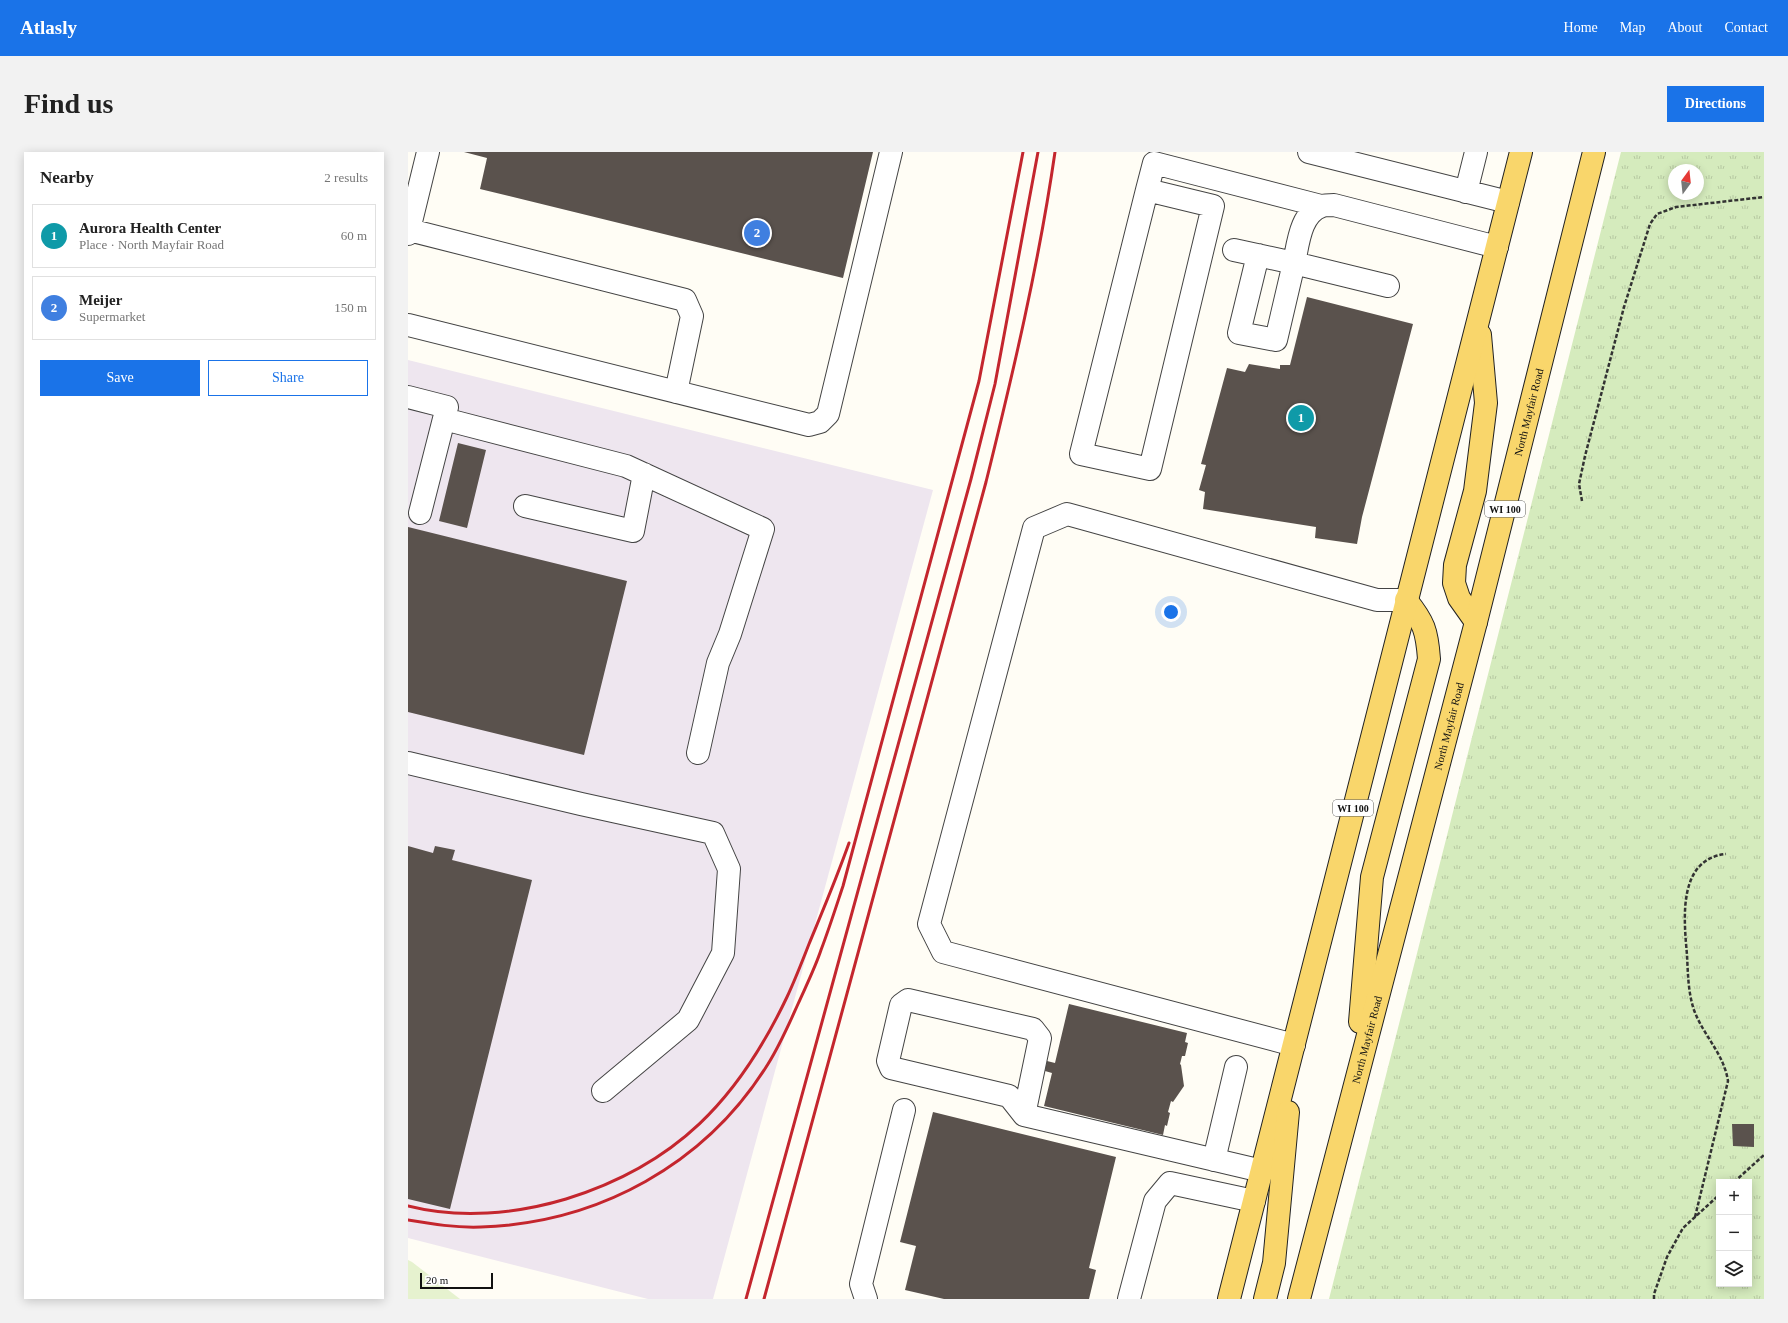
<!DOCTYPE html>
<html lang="en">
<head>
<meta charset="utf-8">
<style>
  :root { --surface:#fff; --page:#f2f2f2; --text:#222; --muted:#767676; --line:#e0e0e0; --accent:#1a73e8 }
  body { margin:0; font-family:Georgia,serif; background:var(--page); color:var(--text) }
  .controls { position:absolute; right:12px; bottom:12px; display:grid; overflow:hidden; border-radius:0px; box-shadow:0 2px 10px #0003 }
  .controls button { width:36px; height:36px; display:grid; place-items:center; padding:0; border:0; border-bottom:1px solid var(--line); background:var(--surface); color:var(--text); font:20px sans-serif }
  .compass { position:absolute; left:1260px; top:12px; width:36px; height:36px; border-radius:50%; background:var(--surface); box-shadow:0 2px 10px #0003; rotate:15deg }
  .scale { position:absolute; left:12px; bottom:10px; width:73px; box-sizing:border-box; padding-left:4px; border:2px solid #111; border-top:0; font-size:11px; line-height:14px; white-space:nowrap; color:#111; -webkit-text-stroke:3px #fff; paint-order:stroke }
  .you { position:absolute; left:763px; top:460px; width:14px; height:14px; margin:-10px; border:3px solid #fff; border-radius:50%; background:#1a73e8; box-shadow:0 0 0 6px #1a73e833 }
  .badge { display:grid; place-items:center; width:26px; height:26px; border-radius:50%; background:var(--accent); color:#fff; font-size:13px; font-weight:700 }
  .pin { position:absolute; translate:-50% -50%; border:2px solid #fff; box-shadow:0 1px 4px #0006 }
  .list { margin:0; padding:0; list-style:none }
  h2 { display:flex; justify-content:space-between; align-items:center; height:52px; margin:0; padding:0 16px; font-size:17px }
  h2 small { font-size:13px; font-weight:400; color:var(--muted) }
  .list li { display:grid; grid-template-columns:26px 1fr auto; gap:12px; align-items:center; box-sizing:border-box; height:64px; margin:0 8px 8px; padding:0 8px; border:1px solid var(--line); border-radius:0px }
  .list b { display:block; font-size:15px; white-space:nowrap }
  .list p { margin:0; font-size:13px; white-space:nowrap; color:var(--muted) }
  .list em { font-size:13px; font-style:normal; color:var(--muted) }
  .actions { display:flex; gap:8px; padding:12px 16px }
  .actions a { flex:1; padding:9px 0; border:1px solid var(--accent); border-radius:0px; text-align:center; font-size:14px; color:var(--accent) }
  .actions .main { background:var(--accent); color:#fff }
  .icon { flex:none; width:22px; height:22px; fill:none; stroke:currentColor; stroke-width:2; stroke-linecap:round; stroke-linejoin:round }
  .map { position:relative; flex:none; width:1356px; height:1147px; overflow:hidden; border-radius:0px }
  header { display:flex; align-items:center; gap:24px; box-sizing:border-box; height:56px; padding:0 20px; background:var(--accent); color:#fff }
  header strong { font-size:19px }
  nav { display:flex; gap:22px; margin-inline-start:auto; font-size:14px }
  .intro { display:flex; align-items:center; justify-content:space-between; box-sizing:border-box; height:96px; padding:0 24px }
  h1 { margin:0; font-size:28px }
  .button { padding:10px 18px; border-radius:0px; background:var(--accent); color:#fff; font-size:14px; font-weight:700 }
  main { display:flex; gap:24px; padding:0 24px }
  aside { flex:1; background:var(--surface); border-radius:0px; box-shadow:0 2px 10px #0003 }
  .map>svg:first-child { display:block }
</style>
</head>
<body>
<header>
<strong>Atlasly</strong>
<nav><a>Home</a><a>Map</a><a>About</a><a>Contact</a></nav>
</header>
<div class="intro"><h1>Find us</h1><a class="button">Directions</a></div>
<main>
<aside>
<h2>Nearby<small>2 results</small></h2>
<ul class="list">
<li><span class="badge" style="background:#0f9aa8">1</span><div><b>Aurora Health Center</b><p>Place · North Mayfair Road</p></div><em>60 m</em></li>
<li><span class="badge" style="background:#3f7fe0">2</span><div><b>Meijer</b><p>Supermarket</p></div><em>150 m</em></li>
</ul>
<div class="actions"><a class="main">Save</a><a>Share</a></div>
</aside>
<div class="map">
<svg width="1356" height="1147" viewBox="0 0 1356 1147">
  <defs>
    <pattern id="grass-tufts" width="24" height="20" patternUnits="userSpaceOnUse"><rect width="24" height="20" fill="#d5ebbd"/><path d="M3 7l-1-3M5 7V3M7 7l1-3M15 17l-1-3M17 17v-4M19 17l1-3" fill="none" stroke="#b6c8a1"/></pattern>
  </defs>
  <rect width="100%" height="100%" fill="#fffdf5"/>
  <path fill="#eee6ef" d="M0 208 525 338 305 1147H240L0 1086Z"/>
  <path fill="url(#grass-tufts)" fill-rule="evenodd" d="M1213 0H1356V1147H921ZM1266 18H1290V42H1266ZM1311 1030H1341V1132H1311Z"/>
  <path fill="#e6f2cf" d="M0 1108 4 1110 52 1147H0Z"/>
  <path fill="#5a524d" d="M56 0H465L435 126 72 37 79 6Z
    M899 145 1005 172 954 365 949 392 907 386 908 375 795 357 797 340 791 338 798 313 793 312 819 216 837 220 841 212 872 217V213H882Z
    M50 291 78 298 59 376 31 369Z
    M0 375 219 429 176 603 0 560Z
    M0 694 25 701 27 694 47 698 44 708 124 728 42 1057 0 1047Z
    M661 852 779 881 777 890 780 891 777 904H774L772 912 773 913 776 934 765 950 763 949 760 960 762 961 759 974 757 973 755 983 636 954 644 921 637 919 639 909 647 911Z
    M525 960 708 1005 681 1116 688 1118 681 1147H536L497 1138 508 1094 492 1090Z
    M1324 972H1346V995L1325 994Z"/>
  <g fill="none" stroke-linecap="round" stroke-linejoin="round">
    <defs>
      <path id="minor" d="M901 0 1100 50
        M739 38 805 54 742 317 673 302 739 38 746 11 913 54
        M1058 40 1068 0
        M1 78 277 148 284 164 268 240
        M0 82 20 0
        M826 98 886 111 868 188 831 181 850 103
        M980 134 886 111C890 93 892 61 914 54 917 53 922 53 926 53L1089 95
        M0 173 401 273 412 270 420 262 483 0
        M0 245 39 255 12 361
        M36 267 218 314 355 377 322 482 310 511 290 601
        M117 354 225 379 236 322
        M0 611 173 652 305 681 321 717 315 801 280 868 195 939
        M886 893 535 800 521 772 626 376 659 362 969 448H998
        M616 963 632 886 625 877 500 848 493 853 480 909 483 916 601 944 616 963 854 1019
        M806 1008 828 915
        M458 1147 453 1132 496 958
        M721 1147 747 1049 762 1031 846 1049"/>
      <g id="major">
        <path d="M1068 470 1051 446 1046 431 1047 413 1067 339 1078 251 1072 183"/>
        <path d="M952 870 964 725 1021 507C1019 479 1016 470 998 448"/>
        <path d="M821 1147 1113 0"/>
        <path d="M857 1147 866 1111 880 960"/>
        <path id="s1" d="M891 1147 1068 470 1186 0"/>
      </g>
    </defs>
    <use href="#minor" stroke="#444" stroke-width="24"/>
    <use href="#major" stroke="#222" stroke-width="24"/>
    <path stroke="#333" stroke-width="2.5" stroke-dasharray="4 2" stroke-linecap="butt" d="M1174 349 1171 332 1177 304 1216 155 1242 72 1249 62 1268 55 1356 45
      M1326 1030 1356 1003
      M1287 1065 1320 929C1316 902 1295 883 1286 858 1280 840 1280 822 1279 803 1276 768 1269 707 1318 702
      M1246 1147V1142L1259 1105 1275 1076 1311 1043"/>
    <use href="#minor" stroke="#fff" stroke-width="22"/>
    <use href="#major" stroke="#f9d66b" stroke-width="22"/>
    <path stroke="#c4262e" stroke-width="3" d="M0 1054C51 1067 108 1062 158 1047 268 1013 330 948 379 845 387 828 394 810 401 792 415 758 429 725 441 691
      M0 1068C24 1072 48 1076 73 1075 191 1071 298 1012 360 912 372 893 381 872 390 852 398 834 407 816 413 798 421 777 428 755 435 734L571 229 615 0
      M338 1147 563 327 587 232 630 0
      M356 1147 578 330C605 221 631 111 647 0"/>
  </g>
  <g text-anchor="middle" stroke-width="4" stroke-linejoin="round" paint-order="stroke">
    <g fill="#fff" stroke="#585858" stroke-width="1">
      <rect x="1077" y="349" width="40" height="16" rx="3"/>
      <rect x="925" y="648" width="40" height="16" rx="3"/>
    </g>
    <g font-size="10" font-weight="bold" fill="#111">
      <text x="1097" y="361">WI 100</text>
      <text x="945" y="660">WI 100</text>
    </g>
    <g font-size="11" fill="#111" stroke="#fff">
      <text dy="4" stroke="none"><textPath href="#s1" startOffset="916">North Mayfair Road</textPath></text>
      <text dy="4" stroke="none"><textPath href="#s1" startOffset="592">North Mayfair Road</textPath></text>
      <text dy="4" stroke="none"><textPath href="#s1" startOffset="268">North Mayfair Road</textPath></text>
    </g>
  </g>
</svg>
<div class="controls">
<button>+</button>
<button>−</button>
<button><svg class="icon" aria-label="layers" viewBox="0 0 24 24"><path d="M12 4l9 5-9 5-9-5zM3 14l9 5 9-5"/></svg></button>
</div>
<svg class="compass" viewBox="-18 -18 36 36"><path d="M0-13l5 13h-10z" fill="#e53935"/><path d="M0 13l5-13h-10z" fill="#767676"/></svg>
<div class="scale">20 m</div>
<div class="you"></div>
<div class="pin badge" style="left:893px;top:266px;background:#0f9aa8">1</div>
<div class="pin badge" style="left:349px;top:81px;background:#3f7fe0">2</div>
</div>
</main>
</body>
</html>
